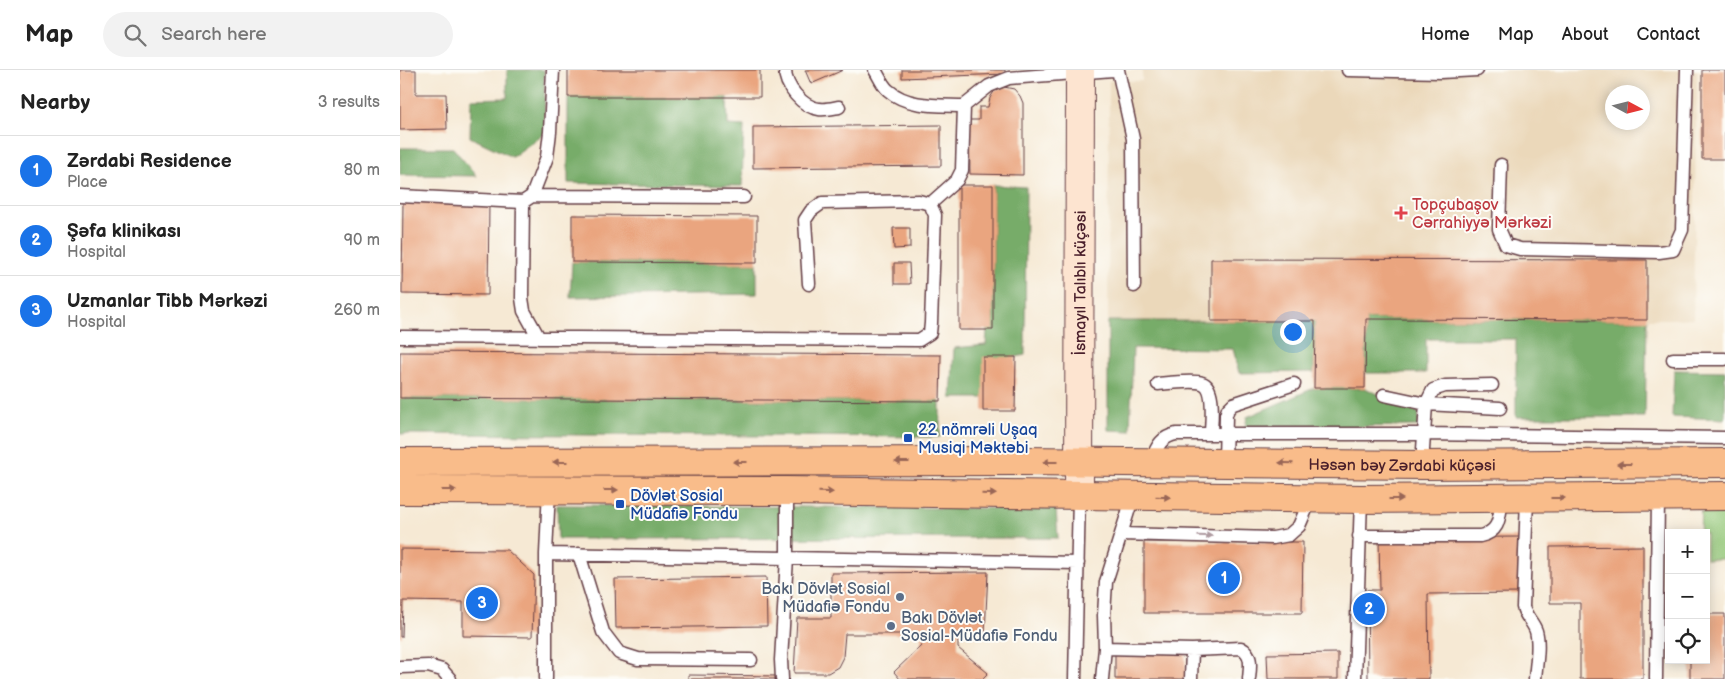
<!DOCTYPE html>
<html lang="en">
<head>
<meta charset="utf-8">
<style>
  :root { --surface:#fff; --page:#f2f2f2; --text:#222; --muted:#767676; --line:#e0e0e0; --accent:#1a73e8 }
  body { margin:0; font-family:"Balsamiq Sans",sans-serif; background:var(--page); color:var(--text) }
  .controls { position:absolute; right:15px; bottom:15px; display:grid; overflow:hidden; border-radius:0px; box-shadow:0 2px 12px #0003 }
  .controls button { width:45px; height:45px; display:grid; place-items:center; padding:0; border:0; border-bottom:1px solid var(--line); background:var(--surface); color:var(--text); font:25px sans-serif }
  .compass { position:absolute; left:1205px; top:15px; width:45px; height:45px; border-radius:50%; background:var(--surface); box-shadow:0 2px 12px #0003; rotate:97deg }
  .you { position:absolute; left:892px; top:261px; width:18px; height:18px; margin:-12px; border:4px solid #fff; border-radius:50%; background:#1a73e8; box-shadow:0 0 0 8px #1a73e833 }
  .badge { display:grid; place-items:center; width:32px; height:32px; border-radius:50%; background:var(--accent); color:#fff; font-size:16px; font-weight:700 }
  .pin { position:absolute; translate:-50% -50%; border:2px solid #fff; box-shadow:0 1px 5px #0006 }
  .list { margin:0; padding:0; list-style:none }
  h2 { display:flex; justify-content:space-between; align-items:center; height:65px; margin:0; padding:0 20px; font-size:21px }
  h2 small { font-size:16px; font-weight:400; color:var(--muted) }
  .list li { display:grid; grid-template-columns:32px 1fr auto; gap:15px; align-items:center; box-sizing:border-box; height:70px; padding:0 20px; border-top:1px solid var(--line) }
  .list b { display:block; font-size:19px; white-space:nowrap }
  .list p { margin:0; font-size:16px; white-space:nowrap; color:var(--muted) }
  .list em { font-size:16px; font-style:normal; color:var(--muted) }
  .icon { flex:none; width:28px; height:28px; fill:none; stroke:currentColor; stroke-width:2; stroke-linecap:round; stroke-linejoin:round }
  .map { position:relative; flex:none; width:1325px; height:609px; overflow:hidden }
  header { display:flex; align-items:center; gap:30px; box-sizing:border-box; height:70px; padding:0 25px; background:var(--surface); border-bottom:1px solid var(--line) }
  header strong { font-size:24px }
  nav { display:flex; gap:28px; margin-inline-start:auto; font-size:18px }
  .search { width:350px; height:45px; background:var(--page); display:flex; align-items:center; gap:12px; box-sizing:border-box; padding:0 18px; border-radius:28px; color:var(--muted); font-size:19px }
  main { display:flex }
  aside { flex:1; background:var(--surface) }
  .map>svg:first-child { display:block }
</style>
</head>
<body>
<header>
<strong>Map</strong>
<div class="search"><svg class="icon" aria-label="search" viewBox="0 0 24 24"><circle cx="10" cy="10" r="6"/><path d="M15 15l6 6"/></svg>Search here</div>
<nav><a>Home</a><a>Map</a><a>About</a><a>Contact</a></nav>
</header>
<main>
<aside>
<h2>Nearby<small>3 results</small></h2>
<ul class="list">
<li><span class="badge">1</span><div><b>Zərdabi Residence</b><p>Place</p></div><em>80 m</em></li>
<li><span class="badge">2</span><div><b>Şəfa klinikası</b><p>Hospital</p></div><em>90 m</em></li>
<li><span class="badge">3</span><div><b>Uzmanlar Tibb Mərkəzi</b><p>Hospital</p></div><em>260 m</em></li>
</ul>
</aside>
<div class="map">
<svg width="1325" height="609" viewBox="0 0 1325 609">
  <rect width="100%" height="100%" fill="#fdfcf7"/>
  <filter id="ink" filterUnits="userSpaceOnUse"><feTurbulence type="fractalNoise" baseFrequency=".02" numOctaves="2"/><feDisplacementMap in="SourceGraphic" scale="10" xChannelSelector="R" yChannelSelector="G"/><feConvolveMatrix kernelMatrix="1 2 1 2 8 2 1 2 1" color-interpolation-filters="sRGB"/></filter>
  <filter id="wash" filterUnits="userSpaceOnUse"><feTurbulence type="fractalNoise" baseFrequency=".0096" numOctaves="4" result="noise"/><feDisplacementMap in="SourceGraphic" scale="20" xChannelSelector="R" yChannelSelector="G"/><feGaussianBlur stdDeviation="1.12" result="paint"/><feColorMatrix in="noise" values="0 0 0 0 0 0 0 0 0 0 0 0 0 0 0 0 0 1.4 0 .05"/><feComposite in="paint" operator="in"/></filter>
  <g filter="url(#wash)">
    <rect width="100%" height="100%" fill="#f6e9d4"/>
    <path fill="#ebd8ba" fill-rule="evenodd" d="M742 0H1297L1293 249H966L965 318H914V251H708L709 11H742ZM1212 22H1242V52H1212Z"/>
    <path fill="#94c879" stroke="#6f7452" d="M1301 442H1325V489H1306V463H1300Z"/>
    <path fill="#77ac69" stroke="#60664a" d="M107 0H144L145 63 112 87 70 67 71 29 107 28Z
      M168 27H327L328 55 344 56 342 116 168 113Z
      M0 78H53L77 106 0 105Z
      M593 115 626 117 625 285 616 287 583 328H551L554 278 586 275 587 260 593 259Z
      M172 192 357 193V224L170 227Z
      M966 249 1247 250 1245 347H1116V269H1026V303H966Z
      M708 251H915L914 302 839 303 833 279 733 278 730 361 708 360Z
      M1274 300 1325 301V349L1272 347Z
      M914 318H965L1019 343 1018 356 845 358 847 347Z
      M0 328 540 331V367L0 364Z
      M157 435 656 439 658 468 158 469Z"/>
    <g id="blocks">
      <path fill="#eaa57f" d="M0 0H16V24H46L47 59 0 60Z
        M168 0H360V27H168Z
        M405 0H443L411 14Z
        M502 0H605V4L502 8Z
        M1302 0H1325V89H1302Z
        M604 17 614 19 620 26 623 33V105L570 104 569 50H579V37H588L590 28 595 20Z
        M541 55V96L353 98V57Z
        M559 115H593V260H559Z
        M3 131 89 132 88 225 2 224Z
        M172 145 357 146V193L172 192Z
        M493 158H510V178L494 179Z
        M811 189 1247 190V250L966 249 965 318H914L915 251H811Z
        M494 193H509L510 214H494Z
        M0 282 541 285 540 331 0 328Z
        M583 287H616L615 341H583Z
        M1120 467 1121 523 1028 524 1029 609H968L967 520H980L979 468Z
        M744 472H903L902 543H744Z
        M1243 476V609H1180V533H1150V477Z
        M0 479 107 480 134 505 132 567 63 566V532L3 531 2 567H0Z
        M588 502 585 563H558V578L588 603 582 609H500L494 602 521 576V564H445L443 587 438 597 428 603H394L397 548H431V503Z
        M366 507 367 556 216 558 215 509Z
        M1306 544H1325V609H1290V590H1306Z
        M785 581 786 609H715V582Z
        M938 583V609H868L867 584Z
        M288 605 379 606V609H288Z"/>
    </g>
  </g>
  <g filter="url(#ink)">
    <use href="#blocks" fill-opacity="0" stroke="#643d44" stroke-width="1"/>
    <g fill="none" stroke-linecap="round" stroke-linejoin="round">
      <defs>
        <path id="lane" d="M385 0C385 16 402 37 419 39 425 40 433 38 439 37
          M475 0C479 6 482 15 488 20 508 38 539 35 564 36L589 16 609 8 713 0
          M718 0 733 69 734 216
          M948 0 1041 2 1077 0
          M1101 95 1099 159 1106 175 1120 179 1259 182 1273 180 1282 160 1287 0
          M0 126 123 132
          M132 126 344 127
          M530 134 557 110 562 100 564 36
          M0 267 519 270 530 263 531 253 535 145 530 134 519 131 422 133 411 141 405 150 409 214
          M139 268 124 241 122 228 123 132 132 126 147 87 150 62 153 0
          M1273 289H1325
          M758 314C769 313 793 310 802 313 816 317 811 352 811 364
          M984 325 1026 334 1100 338
          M750 392C757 378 759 368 776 364H1023L1325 368
          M825 392 826 345 828 339 833 334 894 314
          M1022 395 1026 334 1033 320 1045 316 1092 315
          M1127 428 1123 537C1125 546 1133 552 1136 561 1140 575 1136 595 1135 609
          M721 464 873 468 889 465 899 456 911 428
          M959 466H1080C1101 462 1099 446 1102 428
          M146 484 678 493
          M179 484 203 562 219 583 238 589 351 590
          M705 578 792 580 841 578C853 584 850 597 849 609
          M0 597 28 596 42 600 50 609
          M146 609V484L149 419
          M382 609 381 590 387 488V421
          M675 609 679 425
          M702 609 705 578 704 545 706 512 733 426
          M791 609 792 580
          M955 609 961 429
          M1256 609 1258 427"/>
        <g id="secondary">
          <path id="s1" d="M679 425 680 0"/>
        </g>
        <g id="primary">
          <path id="s2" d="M0 392 621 391 1022 395 1325 393"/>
          <path d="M0 420 387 421 961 429 1325 426"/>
        </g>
      </defs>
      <use href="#lane" stroke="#643d44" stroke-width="15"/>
      <use href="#secondary" stroke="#643d44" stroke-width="30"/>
      <use href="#primary" stroke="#643d44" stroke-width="30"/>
      <use href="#lane" stroke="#fff" stroke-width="12"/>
      <use href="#secondary" stroke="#fde4d0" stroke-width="28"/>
      <use href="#primary" stroke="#f9bc8a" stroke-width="28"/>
    </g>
    <defs><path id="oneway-solid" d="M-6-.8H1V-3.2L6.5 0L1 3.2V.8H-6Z" transform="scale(1.25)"/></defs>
    <g fill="#996656">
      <use href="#oneway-solid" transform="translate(160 392) rotate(180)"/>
      <use href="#oneway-solid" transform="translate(340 392) rotate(180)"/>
      <use href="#oneway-solid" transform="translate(502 392) rotate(180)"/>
      <use href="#oneway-solid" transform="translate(650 392) rotate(-180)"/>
      <use href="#oneway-solid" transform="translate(886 393) rotate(-179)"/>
      <use href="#oneway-solid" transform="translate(1224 394) rotate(180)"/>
      <use href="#oneway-solid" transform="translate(49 420)"/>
      <use href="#oneway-solid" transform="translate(211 420)"/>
      <use href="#oneway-solid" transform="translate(426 422) rotate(1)"/>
      <use href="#oneway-solid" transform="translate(589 424) rotate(1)"/>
      <use href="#oneway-solid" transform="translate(763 427) rotate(1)"/>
      <use href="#oneway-solid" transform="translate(1158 428)"/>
      <use href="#oneway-solid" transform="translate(996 429)"/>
    </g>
    <use fill="#ae9aa0" href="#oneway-solid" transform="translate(805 466) rotate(2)"/>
  </g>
  <path fill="#e0444e" stroke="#fdfcf7" stroke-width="2" d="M998.5 135.5h5v5h5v5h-5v5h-5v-5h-5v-5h5z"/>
  <g fill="#1a4fb4" stroke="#fdfcf7" stroke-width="2">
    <rect x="503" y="363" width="10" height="10" rx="2.5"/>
    <rect x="215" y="429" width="10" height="10" rx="2.5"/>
  </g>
  <g fill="#5c6f8a" stroke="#fdfcf7" stroke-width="2">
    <circle cx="500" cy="527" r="5"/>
    <circle cx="491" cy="556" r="5"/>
  </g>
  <g text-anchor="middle" stroke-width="4" stroke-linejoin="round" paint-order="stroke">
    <g font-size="16" fill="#be3a42" stroke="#fdfcf7" text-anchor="start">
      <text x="1012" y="140">Topçubaşov<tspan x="1012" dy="18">Cərrahiyyə Mərkəzi</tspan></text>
    </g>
    <g font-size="16" fill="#4a1f2b" stroke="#fdfcf7">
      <text dy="6" stroke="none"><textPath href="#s1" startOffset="212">İsmayıl Talıblı küçəsi</textPath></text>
      <text dy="6" stroke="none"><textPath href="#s2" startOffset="1002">Həsən bəy Zərdabi küçəsi</textPath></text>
    </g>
    <g font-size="16" fill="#164399" stroke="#fdfcf7" text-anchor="start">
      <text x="518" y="365">22 nömrəli Uşaq<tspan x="518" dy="18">Musiqi Məktəbi</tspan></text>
      <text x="230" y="431">Dövlət Sosial<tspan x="230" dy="18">Müdafiə Fondu</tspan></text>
    </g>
    <g font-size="16" fill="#4e5e75" stroke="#fdfcf7" text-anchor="end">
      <text x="490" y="524">Bakı Dövlət Sosial<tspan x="490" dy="18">Müdafiə Fondu</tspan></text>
      <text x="501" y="553" text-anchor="start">Bakı Dövlət<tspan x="501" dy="18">Sosial-Müdafiə Fondu</tspan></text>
    </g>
  </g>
</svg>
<div class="controls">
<button>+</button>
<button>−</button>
<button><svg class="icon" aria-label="locate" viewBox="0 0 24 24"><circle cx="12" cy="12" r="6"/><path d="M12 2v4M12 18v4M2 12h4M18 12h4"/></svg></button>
</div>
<svg class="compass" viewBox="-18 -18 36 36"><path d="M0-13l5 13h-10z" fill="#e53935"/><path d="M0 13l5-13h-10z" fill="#767676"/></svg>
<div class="you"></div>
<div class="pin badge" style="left:824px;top:508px">1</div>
<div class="pin badge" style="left:969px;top:539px">2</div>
<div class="pin badge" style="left:82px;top:533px">3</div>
</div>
</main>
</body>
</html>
